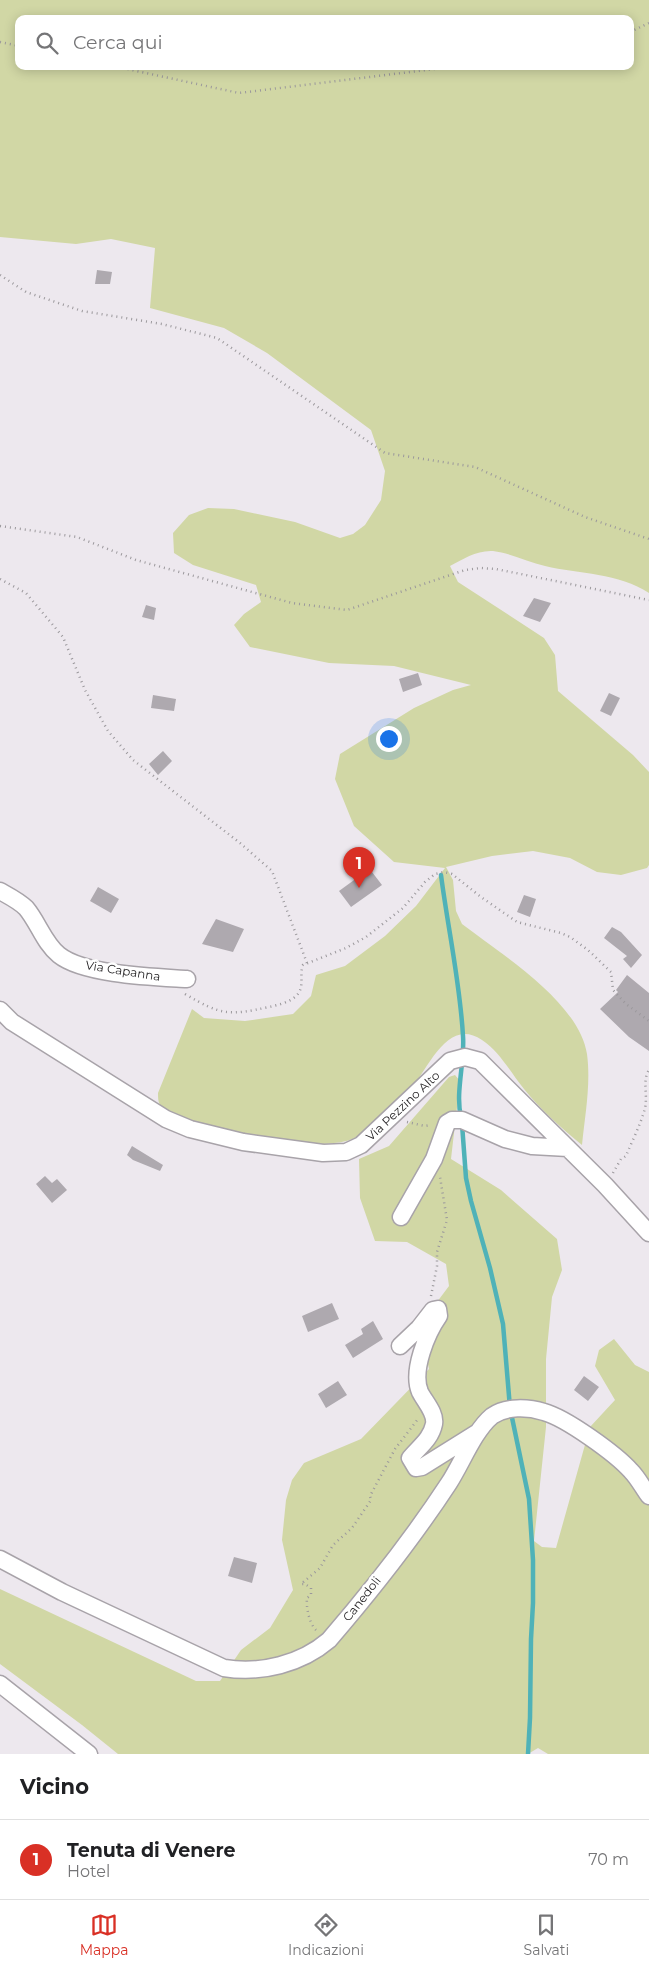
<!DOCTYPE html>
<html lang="it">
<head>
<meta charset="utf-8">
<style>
  :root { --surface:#fff; --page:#f2f2f2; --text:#202124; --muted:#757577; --line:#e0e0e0; --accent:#d93025 }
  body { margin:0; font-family:Montserrat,sans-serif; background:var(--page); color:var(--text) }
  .you { position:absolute; left:388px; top:738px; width:18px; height:18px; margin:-12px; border:4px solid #fff; border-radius:50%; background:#1a73e8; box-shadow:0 0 0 8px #1a73e833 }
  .badge { display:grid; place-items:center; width:32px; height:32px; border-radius:50%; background:var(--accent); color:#fff; font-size:16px; font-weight:700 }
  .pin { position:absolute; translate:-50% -41px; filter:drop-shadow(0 1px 2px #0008) }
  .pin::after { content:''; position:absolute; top:26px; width:18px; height:15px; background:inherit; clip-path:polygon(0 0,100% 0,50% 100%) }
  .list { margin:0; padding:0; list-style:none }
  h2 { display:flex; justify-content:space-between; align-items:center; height:65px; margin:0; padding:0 20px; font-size:21px }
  h2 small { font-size:16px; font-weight:400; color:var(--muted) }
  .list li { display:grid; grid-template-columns:32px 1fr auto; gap:15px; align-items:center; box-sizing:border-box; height:80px; padding:0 20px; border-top:1px solid var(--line) }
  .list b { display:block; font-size:19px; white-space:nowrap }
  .list p { margin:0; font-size:16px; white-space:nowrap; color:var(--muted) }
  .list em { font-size:16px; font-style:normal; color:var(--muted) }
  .icon { flex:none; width:28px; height:28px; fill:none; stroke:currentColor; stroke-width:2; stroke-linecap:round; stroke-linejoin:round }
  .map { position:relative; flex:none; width:649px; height:1754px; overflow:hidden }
  .search { position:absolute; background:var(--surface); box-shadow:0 2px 12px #0003; left:15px; right:15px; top:15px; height:55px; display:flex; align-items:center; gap:12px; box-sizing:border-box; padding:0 18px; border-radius:10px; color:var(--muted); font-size:19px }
  .sheet { height:145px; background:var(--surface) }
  nav { display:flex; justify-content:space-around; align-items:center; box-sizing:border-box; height:70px; border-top:1px solid var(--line); background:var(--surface); font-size:14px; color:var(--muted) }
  nav a { display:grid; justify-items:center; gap:2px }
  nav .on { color:var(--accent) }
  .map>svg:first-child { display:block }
</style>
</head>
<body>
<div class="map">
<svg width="649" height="1754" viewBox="0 0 649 1754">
  <rect width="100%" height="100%" fill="#ede8ee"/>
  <path fill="#d1d7a5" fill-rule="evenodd" d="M0 0H649V593C619 573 579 574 545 566 528 562 510 553 493 551 477 550 463 559 450 566L458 582 544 638 555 655 558 691 633 755 649 772V865L647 868 621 875 597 872 570 858 533 851 492 856 446 867 453 880 456 911 462 924C501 954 579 1002 587 1054 591 1084 585 1115 582 1145 561 1128 541 1110 524 1089 511 1073 500 1052 482 1040 447 1016 428 1070 410 1090 397 1104 381 1120 365 1132 351 1143 331 1144 314 1144 281 1139 177 1133 160 1105 158 1102 158 1097 158 1093L192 1009 204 1018 245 1021 293 1014 311 996 316 975 345 966 385 936 416 906 445 868 394 862 354 826 335 779 340 754 414 708 453 690 471 685 394 666 329 663 250 647 234 625 244 614 261 602 256 585 193 565 174 553 173 533 189 515 208 508 234 509 295 522 340 538 353 534 365 525 381 500 385 471 371 430 267 353 224 328 150 308 155 248 111 239 76 244 0 237ZM19 19H630V66H19Z
    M455 1075 460 1081 451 1159 501 1190 557 1239 562 1270 552 1297 546 1359V1427L534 1541 542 1547 556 1548 590 1427 615 1400 595 1366 599 1350 614 1339 635 1365 649 1372V1754H548L538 1748 528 1754H118L82 1725 0 1664V1589L196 1681H220L241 1650 270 1628 293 1590 282 1540 286 1500 292 1480 304 1463 361 1439 429 1369 427 1360 410 1338 449 1286 446 1264 407 1242 375 1241 360 1198 359 1159 389 1146 449 1077Z"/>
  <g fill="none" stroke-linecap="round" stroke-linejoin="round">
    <path stroke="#4fb2b8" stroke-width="4.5" d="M441 875C448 929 460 982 463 1036 465 1062 455 1093 461 1117
      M462 1124 466 1178 471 1201 490 1268 503 1324 510 1408 529 1499 533 1560V1603L531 1639 530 1718 528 1754"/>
  </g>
  <path fill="#aea9af" d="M97 270 112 272 110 284H95Z
    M534 598 551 603 540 622 523 616Z
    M146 605 156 608 154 620 142 617Z
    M418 673 422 685 403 692 399 679Z
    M609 693 620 698 611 716 600 711Z
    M153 695 176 699 174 711 151 708Z
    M163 751 172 761 158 775 149 764Z
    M372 872 382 885 351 907 339 891 361 875 363 879Z
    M98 887 119 899 111 913 90 901Z
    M524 895 536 899 530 917 517 912Z
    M216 919 244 929 233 952 202 944Z
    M612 927 621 932 642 955 631 968 623 959 627 956 604 938Z
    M627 975 649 993V1051L629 1037 600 1009 618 992 616 990Z
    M132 1146 163 1165 160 1171 133 1160 127 1155Z
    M45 1176 52 1183 57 1179 67 1190 52 1203 36 1184Z
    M332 1303 339 1319 308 1332 302 1316Z
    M373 1321 383 1339 353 1358 345 1345 363 1334 361 1329Z
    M584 1376 599 1387 588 1401 574 1390Z
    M338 1381 347 1395 326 1408 318 1394Z
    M234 1557 257 1563 252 1583 228 1576Z"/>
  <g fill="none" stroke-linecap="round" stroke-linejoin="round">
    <defs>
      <path id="minor" d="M0 891C9 896 19 901 26 908 38 922 44 943 59 955 84 975 155 977 187 979
        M0 1010 12 1022 166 1119 190 1129 243 1142 323 1153 346 1152 361 1145 450 1061 465 1057 480 1061 605 1185 649 1233
        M401 1217 434 1159 447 1123 452 1120H462L505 1139 532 1146 568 1148
        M400 1346 419 1328 433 1310 438 1309 439 1316C427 1333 411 1371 420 1392 425 1402 436 1413 434 1424 431 1439 419 1447 410 1458L416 1468 422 1467 478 1432
        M0 1559 62 1592 224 1668C261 1674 301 1664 329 1640 372 1590 413 1538 449 1483 462 1463 474 1431 492 1416 506 1406 528 1407 544 1412 566 1418 616 1454 631 1471 638 1478 643 1488 649 1496
        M0 1684 89 1754"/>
    </defs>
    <use href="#minor" stroke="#a8a3a9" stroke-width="19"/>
    <path stroke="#9b989c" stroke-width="2.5" stroke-dasharray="1 4" stroke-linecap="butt" d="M630 32 649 23
      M0 42 19 46
      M113 66 239 93 459 66
      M0 275 26 292 82 311 162 324 217 338 385 453 475 467 585 517 649 539
      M0 526 77 537 136 560 292 603 347 610 465 570 481 568 496 569 649 600
      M0 579 26 593 63 637 85 690 108 731 133 760 240 843 272 871 307 963
      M185 994C221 1015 228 1016 269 1007 278 1005 291 1002 297 995 305 986 299 975 303 965L346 948 366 937 403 908 425 882 435 874 444 872 452 874 481 897 517 922 561 933 570 937 588 950 611 972 613 990 626 1004 649 1021
      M407 1122 425 1126 431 1125
      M613 1173 621 1159 626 1156C632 1141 641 1124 645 1108 648 1095 642 1080 649 1070
      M431 1296 437 1266V1252L447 1220 440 1177
      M316 1630C309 1623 306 1607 307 1598L311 1595V1588L305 1584H301L320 1568 333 1545 352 1528 371 1500 370 1496 395 1449 418 1419"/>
    <use href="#minor" stroke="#fff" stroke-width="16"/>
  </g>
  <g text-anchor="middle" stroke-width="5" stroke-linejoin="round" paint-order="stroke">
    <g font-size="12" fill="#1e1c1e" stroke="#fff">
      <text transform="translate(123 971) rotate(9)" y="4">Via Capanna</text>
      <text transform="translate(403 1106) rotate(-43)" y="4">Via Pezzino Alto</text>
      <text transform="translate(362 1599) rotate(-52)" y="4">Canedoli</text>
    </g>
  </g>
</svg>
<div class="you"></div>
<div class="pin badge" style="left:359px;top:888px">1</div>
<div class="search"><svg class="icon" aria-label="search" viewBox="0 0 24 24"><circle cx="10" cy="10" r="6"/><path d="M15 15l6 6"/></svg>Cerca qui</div>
</div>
<section class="sheet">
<h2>Vicino<small></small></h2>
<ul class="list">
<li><span class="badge">1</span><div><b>Tenuta di Venere</b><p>Hotel</p></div><em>70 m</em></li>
</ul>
</section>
<nav>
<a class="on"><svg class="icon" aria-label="map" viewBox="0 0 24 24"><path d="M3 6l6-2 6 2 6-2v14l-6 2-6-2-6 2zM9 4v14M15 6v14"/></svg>Mappa</a>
<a><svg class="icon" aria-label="directions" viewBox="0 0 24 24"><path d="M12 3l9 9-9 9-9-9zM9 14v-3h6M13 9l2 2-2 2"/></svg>Indicazioni</a>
<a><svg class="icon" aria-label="saved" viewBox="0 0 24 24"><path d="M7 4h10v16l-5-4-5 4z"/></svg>Salvati</a>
</nav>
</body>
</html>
